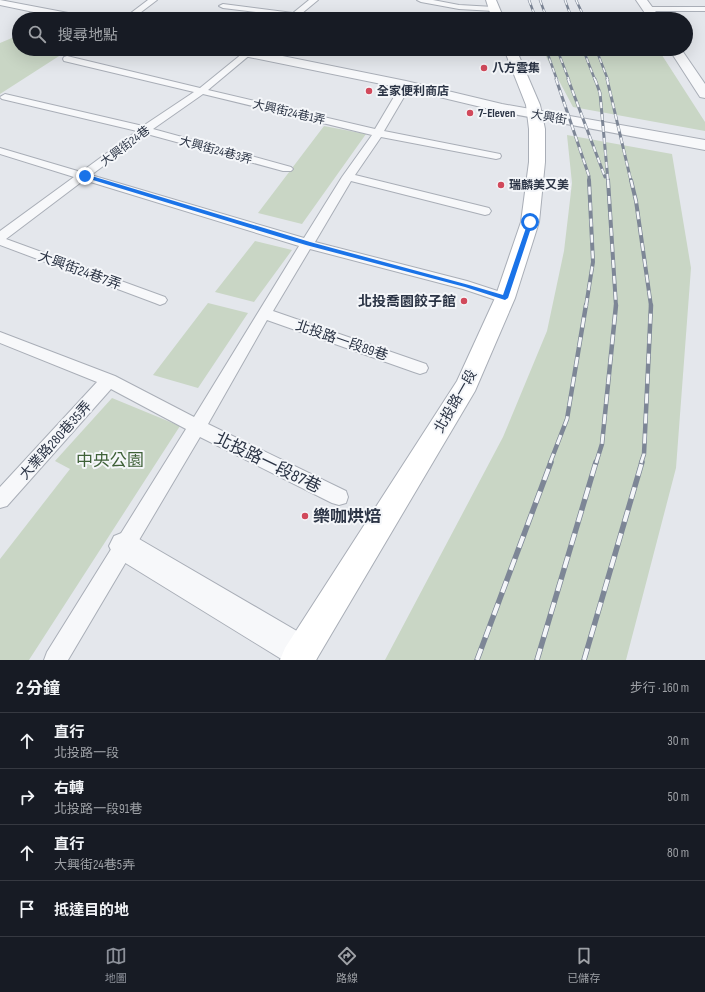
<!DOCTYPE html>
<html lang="zh-TW">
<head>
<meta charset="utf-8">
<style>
  :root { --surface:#171b24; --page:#20242c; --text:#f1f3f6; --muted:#9ea1a6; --line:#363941; --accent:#8c9099 }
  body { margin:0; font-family:"Sofia Sans Condensed","Noto Sans TC",sans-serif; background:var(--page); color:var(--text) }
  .stop { position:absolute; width:12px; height:12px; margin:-9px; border:3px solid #1a73e8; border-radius:50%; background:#fff }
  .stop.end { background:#1a73e8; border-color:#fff; box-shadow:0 1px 4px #0008 }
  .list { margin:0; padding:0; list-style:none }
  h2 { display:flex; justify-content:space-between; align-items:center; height:52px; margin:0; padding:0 16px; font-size:17px }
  h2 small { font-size:13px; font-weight:400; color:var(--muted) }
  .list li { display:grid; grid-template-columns:26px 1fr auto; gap:12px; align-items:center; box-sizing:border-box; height:56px; padding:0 16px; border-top:1px solid var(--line) }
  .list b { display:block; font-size:15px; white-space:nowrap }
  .list p { margin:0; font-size:13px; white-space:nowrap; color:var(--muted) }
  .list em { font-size:13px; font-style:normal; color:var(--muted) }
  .icon { flex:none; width:22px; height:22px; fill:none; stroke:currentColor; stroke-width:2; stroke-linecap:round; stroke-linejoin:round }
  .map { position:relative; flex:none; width:705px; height:660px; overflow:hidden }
  .search { position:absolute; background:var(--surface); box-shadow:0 4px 16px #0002; left:12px; right:12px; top:12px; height:44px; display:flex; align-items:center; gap:10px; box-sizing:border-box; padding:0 14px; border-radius:22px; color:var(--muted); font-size:15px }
  .sheet { height:276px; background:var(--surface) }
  nav { display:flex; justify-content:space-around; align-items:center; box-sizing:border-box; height:56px; border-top:1px solid var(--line); background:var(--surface); font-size:11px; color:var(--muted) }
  nav a { display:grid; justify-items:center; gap:2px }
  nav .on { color:var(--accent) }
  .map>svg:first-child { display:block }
</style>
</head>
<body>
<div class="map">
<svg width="705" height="660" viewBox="0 0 705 660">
  <rect width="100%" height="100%" fill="#e4e7ec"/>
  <path fill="#c9d6c5" d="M19 35V49H70L0 94V43Z
    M542 49H658L705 122V131L573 107Z
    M324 126 366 134 302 224 258 213Z
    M567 135 672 154 691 268 676 468 626 660H385L503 437 547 331 564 251 572 183Z
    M255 241 292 250 254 302 215 292Z
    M208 303 248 313 198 388 153 375Z
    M112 398 180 426 29 660H0V559L70 469 55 461Z"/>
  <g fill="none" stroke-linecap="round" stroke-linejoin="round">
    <defs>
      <path id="lane" d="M148 0H157L132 19H123Z
        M309 0H318L295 19H286L288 16 223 8 219 6 223 4 293 13Z
        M417 0H433L459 5 494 7 498 9 494 11 459 9 421 2Z
        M645 7H705V11H645Z
        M248 49H257L208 90 375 129 401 85 406 82 411 85 384 131 500 154 501 156 500 158 496 159 381 137 355 175 489 208 491 211 489 214 485 215 351 181 315 242 467 281 510 295 512 298 510 301 505 303 463 289 310 249 273 311 426 364 428 368 426 372 420 374 414 372 267 320 208 424 346 491 348 497 346 503 339 505 332 503 200 437 68 660H44L47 652 186 429 111 389 7 506 0 508V487L97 382 0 343V332L115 376 194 417 299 246 84 180 6 239 165 297 167 300 165 303 160 305 155 303 0 245V231L74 177 0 154V148L81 172 137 131 2 99 0 97 5 94 143 126 194 92 64 61 63 59 64 57 67 56 200 88ZM203 94 372 135 342 177 304 238 91 175 147 134 283 171H291L293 169 291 167 153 129Z"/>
      <path id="street" d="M0 0 84 16 88 17 90 19H67L0 5Z
        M636 0H647L661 19H649Z
        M223 49H248L406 81 502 104 705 140V150L502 112 406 89 229 53 225 52Z
        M669 49H681L705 84V98L700 97Z
        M124 532 134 536 314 641 319 653 316 660H283L114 556 109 546 114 536Z"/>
      <path id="secondary" d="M486 0H496L504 19H492Z
        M504 49H516L540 105 545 129V162L539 222 515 298 475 391 316 660H280L285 648 457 381 495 298 521 222 529 162V129L526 105Z"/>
    </defs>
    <use href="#lane" stroke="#a9aeb7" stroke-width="2"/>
    <use href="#street" stroke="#a9aeb7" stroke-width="2"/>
    <use href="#secondary" stroke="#a9aeb7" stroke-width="2"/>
    <use href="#lane" fill="#f7f8fa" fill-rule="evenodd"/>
    <use href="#street" fill="#f7f8fa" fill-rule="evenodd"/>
    <use href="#secondary" fill="#fff" fill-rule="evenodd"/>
    <defs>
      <path id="rail-far4" d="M529 0 536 19
        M540 0 547 19
        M565 0 572 19
        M576 0 585 19
        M546 49 557 80
        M557 49 569 80
        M583 49 595 80
        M596 49 608 80"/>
      <path id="rail-far3" d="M556 79 589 176V181
        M568 79 605 177
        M595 79 600 93 608 181
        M607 79 631 181"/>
      <path id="rail-far2" d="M608 180 616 306
        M631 180 636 201 651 306
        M586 306 593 262 589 180"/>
      <path id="rail-far1" d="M550 463 567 419 586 305
        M596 463 602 444 616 305
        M641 463 644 454 651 305"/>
      <path id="rail" d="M477 660 551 462
        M537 660 596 462
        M584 660 642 462"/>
    </defs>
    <use href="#rail-far4" stroke="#7d8696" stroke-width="2.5"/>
    <use href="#rail-far3" stroke="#7d8696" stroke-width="3"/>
    <use href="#rail-far2" stroke="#7d8696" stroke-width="4"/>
    <use href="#rail-far1" stroke="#7d8696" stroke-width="4.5"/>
    <use href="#rail" stroke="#7d8696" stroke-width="5.5"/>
    <use href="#rail-far4" stroke="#f4f6f9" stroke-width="1.5" stroke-dasharray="5" stroke-linecap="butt"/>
    <use href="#rail-far3" stroke="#f4f6f9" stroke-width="2" stroke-dasharray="6" stroke-linecap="butt"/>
    <use href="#rail-far2" stroke="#f4f6f9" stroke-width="2.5" stroke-dasharray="8" stroke-linecap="butt"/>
    <use href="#rail-far1" stroke="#f4f6f9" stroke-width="3" stroke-dasharray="10" stroke-linecap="butt"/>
    <use href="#rail" stroke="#f4f6f9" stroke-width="4" stroke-dasharray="12" stroke-linecap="butt"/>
  </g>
  <path fill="#1a73e8" d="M85 174 310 242 469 285 503 295 528 222 530 221 533 222 508 298 505 300 465 287 306 245 83 177Z"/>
  <g fill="#d1495b" stroke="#f4f6f9" stroke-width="1.5">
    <circle cx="484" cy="68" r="4"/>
    <circle cx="369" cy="91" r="4"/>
    <circle cx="470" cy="113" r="4"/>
    <circle cx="501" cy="185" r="4"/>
    <circle cx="464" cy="301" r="4"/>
    <circle cx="305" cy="516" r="4"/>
  </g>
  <g text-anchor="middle" stroke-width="4" stroke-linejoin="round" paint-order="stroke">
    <g font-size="12" font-weight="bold" fill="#2b3445" stroke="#f4f6f9" text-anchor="start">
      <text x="492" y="72">八方雲集</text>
      <text x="377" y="95">全家便利商店</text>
      <text x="478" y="117">7-Eleven</text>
      <text x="509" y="189">瑞麟美又美</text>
    </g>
    <g font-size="12" fill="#2b3445" stroke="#f4f6f9">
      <text transform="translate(289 112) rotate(13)" y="4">大興街24巷1弄</text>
      <text transform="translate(549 117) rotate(10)" y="4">大興街</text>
      <text transform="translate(125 146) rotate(-37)" y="4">大興街24巷</text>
      <text transform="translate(216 150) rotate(15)" y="4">大興街24巷3弄</text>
    </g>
    <g font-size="14" fill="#2b3445" stroke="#f4f6f9">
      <text transform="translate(80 270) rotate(20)" y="5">大興街24巷7弄</text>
      <text transform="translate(342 340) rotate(19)" y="5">北投路一段89巷</text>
      <text transform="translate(455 401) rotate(-60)" y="5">北投路一段</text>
      <text transform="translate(55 440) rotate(-48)" y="5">大業路280巷35弄</text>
    </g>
    <g font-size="14" font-weight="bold" fill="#2b3445" stroke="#f4f6f9" text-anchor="end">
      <text x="456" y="306">北投喬園餃子館</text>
    </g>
    <g font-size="17" fill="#3f6138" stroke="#f4f6f9">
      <text x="110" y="466">中央公園</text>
    </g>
    <g font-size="17" fill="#2b3445" stroke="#f4f6f9">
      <text transform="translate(268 462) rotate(26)" y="6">北投路一段87巷</text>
    </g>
    <g font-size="17" font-weight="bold" fill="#2b3445" stroke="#f4f6f9" text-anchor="start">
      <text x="313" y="522">樂咖烘焙</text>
    </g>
  </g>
</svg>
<div class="stop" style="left:530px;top:222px"></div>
<div class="stop end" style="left:85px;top:176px"></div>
<div class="search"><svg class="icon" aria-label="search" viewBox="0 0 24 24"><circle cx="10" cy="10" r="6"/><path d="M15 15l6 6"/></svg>搜尋地點</div>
</div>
<section class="sheet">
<h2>2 分鐘<small>步行 · 160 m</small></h2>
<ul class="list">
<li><svg class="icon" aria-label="ahead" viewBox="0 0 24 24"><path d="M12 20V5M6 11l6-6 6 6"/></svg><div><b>直行</b><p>北投路一段</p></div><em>30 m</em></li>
<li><svg class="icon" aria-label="right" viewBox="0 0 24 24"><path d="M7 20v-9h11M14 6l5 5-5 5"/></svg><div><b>右轉</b><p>北投路一段91巷</p></div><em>50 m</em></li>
<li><svg class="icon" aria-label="ahead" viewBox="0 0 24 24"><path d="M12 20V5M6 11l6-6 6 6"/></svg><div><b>直行</b><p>大興街24巷5弄</p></div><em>80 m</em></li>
<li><svg class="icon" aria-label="arrive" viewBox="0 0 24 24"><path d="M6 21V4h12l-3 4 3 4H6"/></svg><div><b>抵達目的地</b></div></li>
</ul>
</section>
<nav>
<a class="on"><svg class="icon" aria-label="map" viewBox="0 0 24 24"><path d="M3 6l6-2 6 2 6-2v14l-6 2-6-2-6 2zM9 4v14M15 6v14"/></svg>地圖</a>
<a><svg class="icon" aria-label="directions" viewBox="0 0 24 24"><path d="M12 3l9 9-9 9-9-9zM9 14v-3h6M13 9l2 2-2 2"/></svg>路線</a>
<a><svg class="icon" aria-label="saved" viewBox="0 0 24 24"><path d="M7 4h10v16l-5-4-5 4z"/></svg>已儲存</a>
</nav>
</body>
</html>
